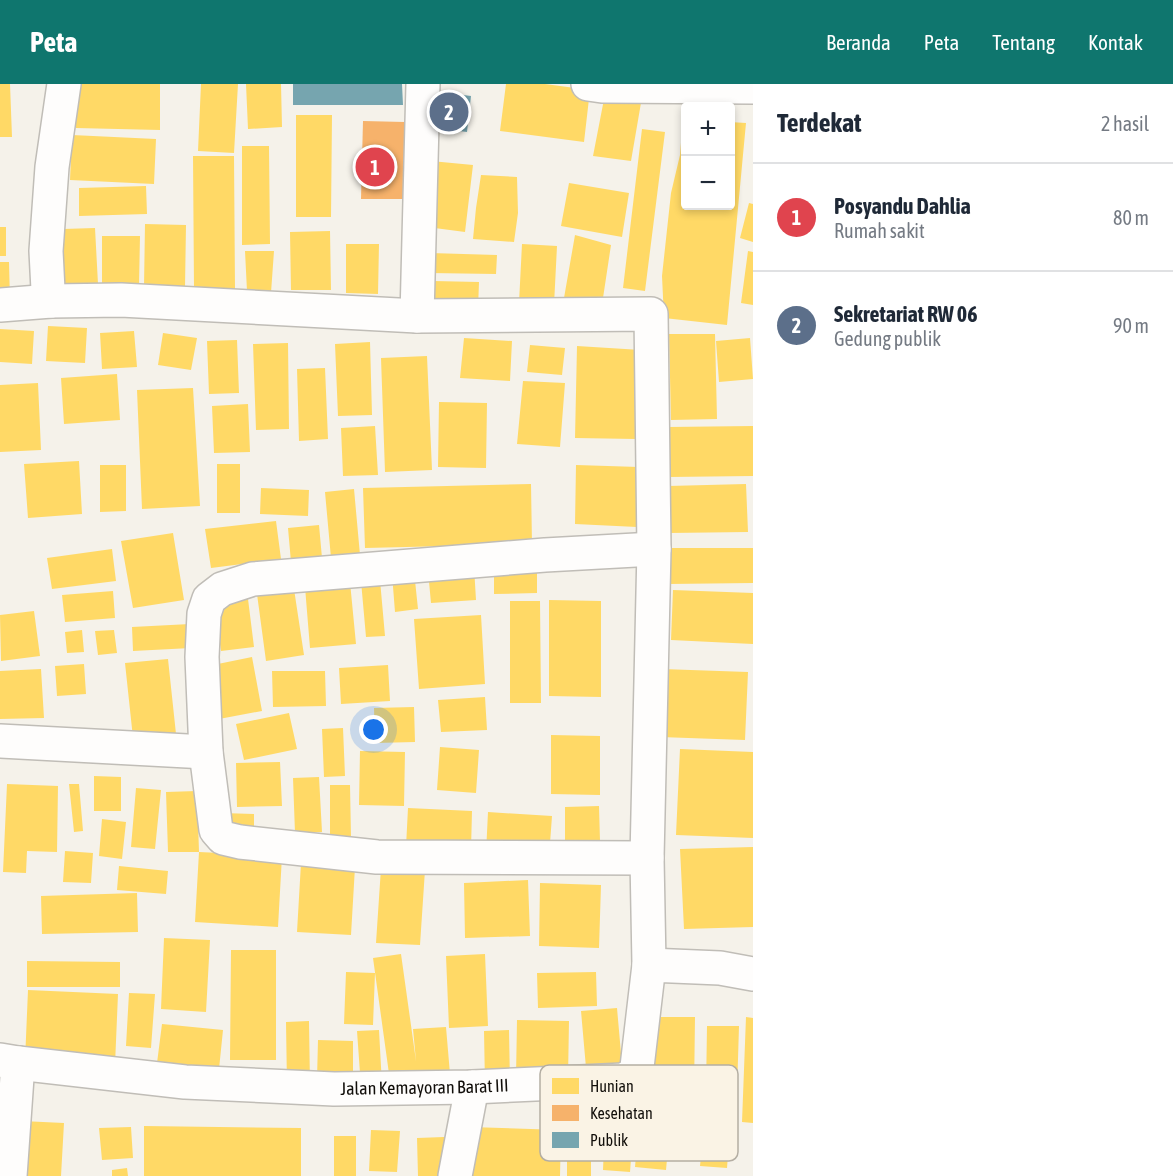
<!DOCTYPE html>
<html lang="id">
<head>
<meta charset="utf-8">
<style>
  :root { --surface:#fff; --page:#f6f6f7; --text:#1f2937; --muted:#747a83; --line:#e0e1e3; --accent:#0f766e }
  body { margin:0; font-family:"Asap Condensed",sans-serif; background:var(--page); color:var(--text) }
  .controls { position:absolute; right:18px; top:18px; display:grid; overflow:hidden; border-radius:6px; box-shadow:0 3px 9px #0003 }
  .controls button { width:54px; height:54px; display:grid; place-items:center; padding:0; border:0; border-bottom:2px solid var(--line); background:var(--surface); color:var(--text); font:30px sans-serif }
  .you { position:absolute; left:374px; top:646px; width:21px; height:21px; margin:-15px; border:4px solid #fff; border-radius:50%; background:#1a73e8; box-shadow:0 0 0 9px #1a73e833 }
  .badge { display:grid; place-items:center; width:39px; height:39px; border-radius:50%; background:var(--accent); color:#fff; font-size:20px; font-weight:700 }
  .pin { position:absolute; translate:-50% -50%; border:3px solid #fff; box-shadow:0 2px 6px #0006 }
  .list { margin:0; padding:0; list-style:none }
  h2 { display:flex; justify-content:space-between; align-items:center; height:78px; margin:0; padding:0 24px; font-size:26px }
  h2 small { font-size:20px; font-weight:400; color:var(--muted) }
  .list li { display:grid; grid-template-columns:39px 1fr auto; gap:18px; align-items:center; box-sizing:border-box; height:108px; padding:0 24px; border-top:2px solid var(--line) }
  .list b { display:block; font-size:22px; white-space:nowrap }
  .list p { margin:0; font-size:20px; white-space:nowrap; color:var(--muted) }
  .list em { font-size:20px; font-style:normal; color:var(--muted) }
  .map { position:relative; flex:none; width:753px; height:1092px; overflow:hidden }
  header { display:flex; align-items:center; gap:36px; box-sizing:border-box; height:84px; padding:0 30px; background:var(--accent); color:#fff }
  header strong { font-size:28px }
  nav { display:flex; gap:33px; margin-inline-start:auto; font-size:21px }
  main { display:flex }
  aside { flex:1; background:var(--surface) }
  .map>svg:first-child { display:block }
</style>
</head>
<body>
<header>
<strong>Peta</strong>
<nav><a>Beranda</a><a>Peta</a><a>Tentang</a><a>Kontak</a></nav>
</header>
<main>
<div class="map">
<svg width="753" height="1092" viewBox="0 0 753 1092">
  <rect width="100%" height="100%" fill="#f5f2ea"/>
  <path fill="#ffd966" d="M0 0H10L12 53H0Z
    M76 0H160V46L76 44Z
    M201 0H238L234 69 198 67Z
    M246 0H281L282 43 248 45Z
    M506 0H545L590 6 584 58 500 47Z
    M605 10 642 13 631 77 593 72Z
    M296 31H332L331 133H296Z
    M683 34H686V122H730V38L746 39 727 241 664 234 662 192 671 109 680 71Z
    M642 45 665 48 645 207 623 204Z
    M72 51 156 55 154 100 70 96Z
    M242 62H269L270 160 242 161Z
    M193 72H234L235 205 194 204Z
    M431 77 473 81 465 148 427 143Z
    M481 91 517 93 518 129 514 158 473 155 476 124Z
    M569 99 629 109 622 153 561 142Z
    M146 102 147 130 79 132V104Z
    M749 119 753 120V158L740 154Z
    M145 140 186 141 185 203H144Z
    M0 143H6V172H0Z
    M95 144 98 200 62 202 63 145Z
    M330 147 331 206H291L290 148Z
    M575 151 611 161 603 214H564Z
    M102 152H140L139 202H102Z
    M346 160H379L378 210 346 209Z
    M522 160 557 162 554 221 519 219Z
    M245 167H274L271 209 247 207Z
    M748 167 753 168V221L741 219Z
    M430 169 497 171 496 190 429 189Z
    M0 178H9L10 217H0Z
    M433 197 479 198 478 225 432 223Z
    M48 242 87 244 85 279 46 277Z
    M0 245 34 247 32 280 0 278Z
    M134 247 137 283 102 285 100 249Z
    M163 249 197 254 191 286 158 281Z
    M669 250H715L717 335 671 336Z
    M464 254 512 257 510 297 460 294Z
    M750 254 753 295 719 298 716 257Z
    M237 256 239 309 209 310 207 257Z
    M370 258 372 331 338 332 335 260Z
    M288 259 289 345 256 346 253 260Z
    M530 261 565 264 562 291 527 288Z
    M577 262 641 266 636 355 575 354Z
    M427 272 432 386 385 388 381 274Z
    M325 284 328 355 299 357 297 285Z
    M117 290 120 336 64 340 61 294Z
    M523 297 565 299 560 363 517 360Z
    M38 299 41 366 0 368V301Z
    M193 304 200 422 142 425 137 306Z
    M439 318 487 319 486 384 438 383Z
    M248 320 250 368 214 369 212 322Z
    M375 342 378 391 343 392 341 344Z
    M753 342V392L669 393 668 343Z
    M79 377 82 430 28 434 24 380Z
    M217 380H240V429H217Z
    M100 381H126V427L100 428Z
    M576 381 639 383 637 443 575 440Z
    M531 400 532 460 365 464 363 404Z
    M746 400 748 448 669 449 668 402Z
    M261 404 309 406 308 432 260 430Z
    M354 405 360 471 331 474 325 408Z
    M276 437 281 475 211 484 205 445Z
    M319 441 322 474 291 478 288 444Z
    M173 449 184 516 133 524 121 457Z
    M668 464H753V499L668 500Z
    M112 465 116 497 52 505 47 474Z
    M537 482V509L494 510V483Z
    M474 483 476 516 431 519 428 487Z
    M414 487 418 525 395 528 392 490Z
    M380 496 385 552 366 553 361 497Z
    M350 498 356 560 310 564 305 503Z
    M294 505 304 571 266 577 257 510Z
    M673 506 753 509V560L671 556Z
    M113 507 115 534 65 538 62 511Z
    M248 515 254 563 221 567 214 519Z
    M549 516 601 517V613L549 612Z
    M510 517H540L541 619H510Z
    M34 527 40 572 1 577 0 531Z
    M481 531 485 600 419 605 414 535Z
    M190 540 191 564 133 567 132 543Z
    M82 546 84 568 67 569 65 548Z
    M114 546 117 569 98 571 95 547Z
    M252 573 262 627 219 635 208 582Z
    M168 575 176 650 133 654 125 579Z
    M84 580 86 610 57 612 55 582Z
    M388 581 390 617 341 620 339 584Z
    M41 585 44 634 0 635V587Z
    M662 585 748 588 745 656 660 653Z
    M272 587H325L326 622 273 623Z
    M485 613 487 646 441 648 438 616Z
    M414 623 415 658 375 659 374 624Z
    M289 629 297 665 244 676 236 640Z
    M343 644 345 692 324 693 322 645Z
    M551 651 600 652V711L551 710Z
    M440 663 479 666 476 709 437 706Z
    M680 665 753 668V754L676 751Z
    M360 667 405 668 404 722 359 721Z
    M280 678 282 722 237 723 236 679Z
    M94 692 121 693V727H94Z
    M319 693 322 748 295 749 293 694Z
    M7 700 58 702 57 768 27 767 26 789 3 788Z
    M69 700H79L83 747 74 748Z
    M330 701H350L351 754H330Z
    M136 704 161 706 155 765 131 763Z
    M197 707 199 768 282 772 278 843 195 838 199 768H168L166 708Z
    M599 722 600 757 565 758V723Z
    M408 724 472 727 471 766 406 763Z
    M488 728 552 732 549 773 486 769Z
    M222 729 254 730V747H222Z
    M102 735 126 738 122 775 99 772Z
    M753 763V843L684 845 680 765Z
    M65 767 93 769 91 799 63 798Z
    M301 779 355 783 351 851 297 848Z
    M119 782 168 787 166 810 117 806Z
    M381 784 425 786 420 861 376 859Z
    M528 796 530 852 465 854 464 799Z
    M540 799 601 801 599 864 539 862Z
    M137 809 138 848 42 850 41 812Z
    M164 854 210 856 206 928 161 925Z
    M231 866H276V976H230Z
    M401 870 416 977 413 945 446 943 450 990 390 997 373 874Z
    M485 870 488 942 449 944 446 872Z
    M27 877 120 878V903H27Z
    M346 888 375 889 373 941 344 940Z
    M596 888 597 922 538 924 537 889Z
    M28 906 118 910 115 981 25 977Z
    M129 909 155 910 151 964 126 962Z
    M617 924 623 992 587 995 581 927Z
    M650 933H695L694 1009H650Z
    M746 933 753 934V1039L742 1038Z
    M517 936 569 937 568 994 516 993Z
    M309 937 310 1002H287L286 938Z
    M162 940 223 946 219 985 157 979Z
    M707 942H739L737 1008 706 1007Z
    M379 946 382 1001 361 1003 357 947Z
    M509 946 510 1000 485 1001 484 947Z
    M318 956 353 957V996L317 995Z
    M705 1030 731 1032 727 1084 700 1082Z
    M22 1037 64 1039 61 1092H19Z
    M639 1039 670 1042 666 1086 635 1083Z
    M144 1042 301 1044V1092H144Z
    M131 1043 133 1074 102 1076 99 1044Z
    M470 1043 561 1046 560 1092H469Z
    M567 1043H591V1092H567Z
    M371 1046 400 1047 397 1088 369 1087Z
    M334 1052H356V1092H334Z
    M444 1053V1092H418L417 1054Z
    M604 1061 632 1062 630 1088 603 1086Z
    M127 1084 128 1092H112V1086Z"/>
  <path fill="#f6b26b" d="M363 37 405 38 404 115H361Z"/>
  <path fill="#76a5af" d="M293 0H402L403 21H293Z
    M432 7 471 12 467 48 428 43Z"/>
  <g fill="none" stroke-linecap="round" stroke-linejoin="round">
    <defs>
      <g id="street">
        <path d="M588 0 602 2 753 3"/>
        <path d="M51 217 48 206 46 167 52 83 64 0"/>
        <path d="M0 221 51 217 121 216 417 232 651 230 654 465 647 774 649 881"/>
        <path d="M417 232 423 0"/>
        <path d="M0 657 206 668"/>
        <path d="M647 774 377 773 240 758 223 754 216 746 206 668 202 573 204 530 209 515 222 505 253 495 545 471 654 465"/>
        <path id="s1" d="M0 976 18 979 185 998 334 1005 472 1003 624 996 634 990 637 983 649 881 720 884 753 890"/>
        <path d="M10 1092 18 979"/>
        <path d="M455 1092 472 1003"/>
      </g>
    </defs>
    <use href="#street" stroke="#c0bdb7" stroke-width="36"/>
    <use href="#street" stroke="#fefdfc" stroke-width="33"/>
  </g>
  <g text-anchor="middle" stroke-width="6" stroke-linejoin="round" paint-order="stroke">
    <g font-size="18" fill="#110e0a" stroke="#faf3e5">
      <text dy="6" stroke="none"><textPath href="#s1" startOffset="426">Jalan Kemayoran Barat III</textPath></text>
    </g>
  </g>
  <rect x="540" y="981" width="198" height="96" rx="9" fill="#faf3e5" stroke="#b4aea3" stroke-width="1.5"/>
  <rect x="552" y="994" width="27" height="16" fill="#ffd966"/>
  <rect x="552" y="1021" width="27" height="16" fill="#f6b26b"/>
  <rect x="552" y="1048" width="27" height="16" fill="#76a5af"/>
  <g font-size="16" fill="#110e0a">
    <text x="590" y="1008">Hunian</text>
    <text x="590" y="1035">Kesehatan</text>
    <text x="590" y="1062">Publik</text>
  </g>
</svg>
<div class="controls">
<button>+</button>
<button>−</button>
</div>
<div class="you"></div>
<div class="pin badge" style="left:375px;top:83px;background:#e0444e">1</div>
<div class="pin badge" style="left:449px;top:28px;background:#5c6f8a">2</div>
</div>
<aside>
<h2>Terdekat<small>2 hasil</small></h2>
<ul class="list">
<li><span class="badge" style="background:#e0444e">1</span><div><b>Posyandu Dahlia</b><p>Rumah sakit</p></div><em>80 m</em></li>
<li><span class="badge" style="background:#5c6f8a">2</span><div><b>Sekretariat RW 06</b><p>Gedung publik</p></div><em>90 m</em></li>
</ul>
</aside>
</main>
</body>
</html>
